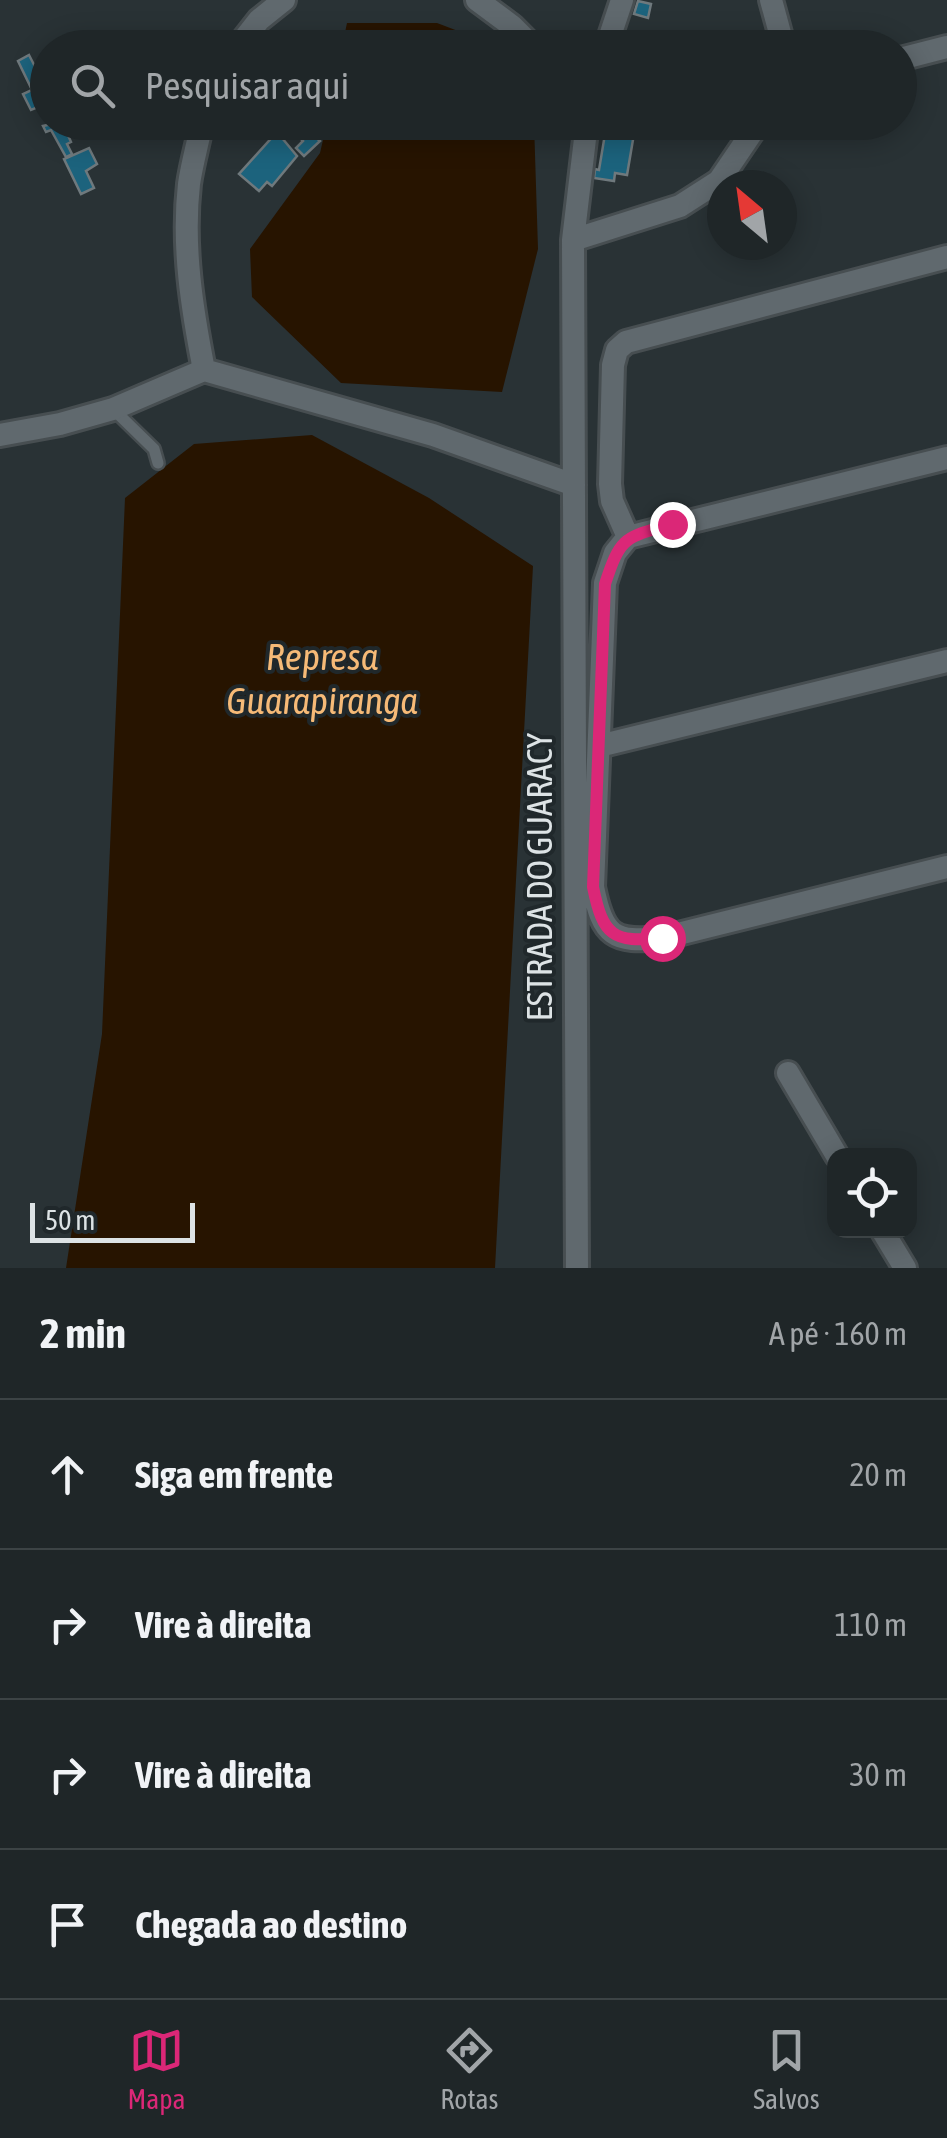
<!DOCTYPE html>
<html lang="pt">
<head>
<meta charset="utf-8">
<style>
  :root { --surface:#1f2628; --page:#2c3234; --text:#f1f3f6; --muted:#a1a5a8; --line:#3c4345; --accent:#db2777 }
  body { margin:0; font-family:"Asap Condensed",sans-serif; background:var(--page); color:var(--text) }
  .controls { position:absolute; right:30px; bottom:30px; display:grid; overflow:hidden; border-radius:20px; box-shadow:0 5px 25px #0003 }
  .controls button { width:90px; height:90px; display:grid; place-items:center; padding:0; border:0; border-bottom:2px solid var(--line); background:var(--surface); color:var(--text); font:50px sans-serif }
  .compass { position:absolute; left:707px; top:170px; width:90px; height:90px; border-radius:50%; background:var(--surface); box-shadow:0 5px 25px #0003; rotate:331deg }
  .scale { position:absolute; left:30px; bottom:25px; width:165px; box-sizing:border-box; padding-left:10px; border:5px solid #dde3e5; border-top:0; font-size:28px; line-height:35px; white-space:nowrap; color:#dde3e5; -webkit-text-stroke:8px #20282b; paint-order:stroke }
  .stop { position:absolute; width:30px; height:30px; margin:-22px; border:8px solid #db2777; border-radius:50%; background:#fff }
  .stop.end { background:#db2777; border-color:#fff; box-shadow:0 2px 10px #0008 }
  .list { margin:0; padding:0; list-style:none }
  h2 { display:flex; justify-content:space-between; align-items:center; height:130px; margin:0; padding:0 40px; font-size:42px }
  h2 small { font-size:32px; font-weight:400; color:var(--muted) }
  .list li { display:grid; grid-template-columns:65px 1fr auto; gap:30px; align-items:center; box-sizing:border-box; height:150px; padding:0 40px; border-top:2px solid var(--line) }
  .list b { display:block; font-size:38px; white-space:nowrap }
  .list em { font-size:32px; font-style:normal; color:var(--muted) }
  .icon { flex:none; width:55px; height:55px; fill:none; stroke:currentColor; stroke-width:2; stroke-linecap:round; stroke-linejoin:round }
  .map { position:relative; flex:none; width:947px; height:1268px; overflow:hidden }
  .search { position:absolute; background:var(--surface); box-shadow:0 5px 25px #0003; left:30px; right:30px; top:30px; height:110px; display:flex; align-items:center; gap:25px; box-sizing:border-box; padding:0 35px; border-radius:55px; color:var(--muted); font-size:38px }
  .sheet { height:730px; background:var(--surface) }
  nav { display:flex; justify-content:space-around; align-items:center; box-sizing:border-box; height:140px; border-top:2px solid var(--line); background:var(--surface); font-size:28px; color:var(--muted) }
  nav a { display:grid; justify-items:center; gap:5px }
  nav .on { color:var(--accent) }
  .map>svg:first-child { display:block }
</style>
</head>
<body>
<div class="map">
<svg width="947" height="1268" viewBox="0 0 947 1268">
  <rect width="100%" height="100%" fill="#293235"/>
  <path fill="#271400" d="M347 23H437L500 47H342Z
    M327 123H534L538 249 502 392 341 383 252 297 250 249 320 153Z
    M312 435 429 498 533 566 495 1268H66L102 1034 125 498 194 444Z"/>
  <path fill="#1c637d" stroke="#6f797d" stroke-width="2.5" d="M638 1 651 4 648 18 634 14Z
    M638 36 650 38 649 45 657 48H635Z
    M29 55 48 92V103L31 110 23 94 32 90 18 61Z
    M62 122 71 142 67 144 72 154 66 157 51 130 46 132 43 126Z
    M255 122H295L286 134 275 124 267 133Z
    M607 122H636L627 175 615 173 614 181 594 178 595 169 599 170Z
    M300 125 320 141 304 156 296 148 303 141 294 132Z
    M277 132 297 156 272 186 267 182 259 191 239 174Z
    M89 148 97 164 86 171 94 188 81 194 64 159Z"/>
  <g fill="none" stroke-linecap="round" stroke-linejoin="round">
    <defs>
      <path id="lane" d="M113 409 154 449 158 463"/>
      <path id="street" d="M477 0 512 26 534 48
        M771 0 784 48
        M237 48 259 20 284 0
        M606 48 622 0
        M900 59 947 47
        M202 122C198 143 192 163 189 184 182 246 192 309 204 370
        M573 240 680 206 719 181 759 122
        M0 435 60 424 113 409 204 370 433 435 574 485
        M947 458 628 537 615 553 605 583 593 887C603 936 613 943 662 938L947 867
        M628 537 612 501 610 484 613 365 617 350 626 342 947 257
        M599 746 947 661
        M788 1073 837 1156
        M882 1230 905 1268
        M577 1268 573 240 587 122"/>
    </defs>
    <use href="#lane" stroke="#474e51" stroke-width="16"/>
    <use href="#street" stroke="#474e51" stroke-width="28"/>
    <use href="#lane" stroke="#60696e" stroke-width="11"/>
    <use href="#street" stroke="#60696e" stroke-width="22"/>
  </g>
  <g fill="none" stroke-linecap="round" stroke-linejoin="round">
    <path stroke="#db2777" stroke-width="12" d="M662 938C613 943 603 936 593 887L605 584C621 535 625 538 672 524"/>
  </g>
  <g text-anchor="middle" stroke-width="8" stroke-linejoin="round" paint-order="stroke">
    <g font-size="35" fill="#dde3e5" stroke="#20282b">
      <text transform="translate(540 877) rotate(-90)" y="12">ESTRADA DO GUARACY</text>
    </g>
    <g font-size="38" font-style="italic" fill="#f6ba77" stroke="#20282b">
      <text x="322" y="670">Represa<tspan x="322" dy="44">Guarapiranga</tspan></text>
    </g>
  </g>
</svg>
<div class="controls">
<button><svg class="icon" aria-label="locate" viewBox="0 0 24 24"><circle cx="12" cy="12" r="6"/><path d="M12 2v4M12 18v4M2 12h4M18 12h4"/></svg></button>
</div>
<svg class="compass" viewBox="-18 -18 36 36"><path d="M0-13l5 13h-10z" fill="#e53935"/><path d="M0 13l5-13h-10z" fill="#a1a5a8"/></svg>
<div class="scale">50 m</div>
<div class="stop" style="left:662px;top:938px"></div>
<div class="stop end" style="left:672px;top:524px"></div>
<div class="search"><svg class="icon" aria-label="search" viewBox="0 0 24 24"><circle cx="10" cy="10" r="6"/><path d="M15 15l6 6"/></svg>Pesquisar aqui</div>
</div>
<section class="sheet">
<h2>2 min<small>A pé · 160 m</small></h2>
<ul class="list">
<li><svg class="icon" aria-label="ahead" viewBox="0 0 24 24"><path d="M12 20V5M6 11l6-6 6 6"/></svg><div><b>Siga em frente</b></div><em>20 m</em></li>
<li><svg class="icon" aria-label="right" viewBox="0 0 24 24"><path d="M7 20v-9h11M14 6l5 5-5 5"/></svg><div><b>Vire à direita</b></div><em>110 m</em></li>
<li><svg class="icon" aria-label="right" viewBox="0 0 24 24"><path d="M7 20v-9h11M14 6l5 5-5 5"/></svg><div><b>Vire à direita</b></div><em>30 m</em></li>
<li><svg class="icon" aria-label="arrive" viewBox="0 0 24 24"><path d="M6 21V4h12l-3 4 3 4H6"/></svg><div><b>Chegada ao destino</b></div></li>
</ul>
</section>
<nav>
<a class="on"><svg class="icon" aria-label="map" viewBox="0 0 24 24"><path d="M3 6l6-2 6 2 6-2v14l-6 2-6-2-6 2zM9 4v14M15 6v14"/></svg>Mapa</a>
<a><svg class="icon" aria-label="directions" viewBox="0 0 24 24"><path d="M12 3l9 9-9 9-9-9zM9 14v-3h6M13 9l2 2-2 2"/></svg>Rotas</a>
<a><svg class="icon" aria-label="saved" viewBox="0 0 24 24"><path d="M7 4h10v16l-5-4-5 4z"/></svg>Salvos</a>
</nav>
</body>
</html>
